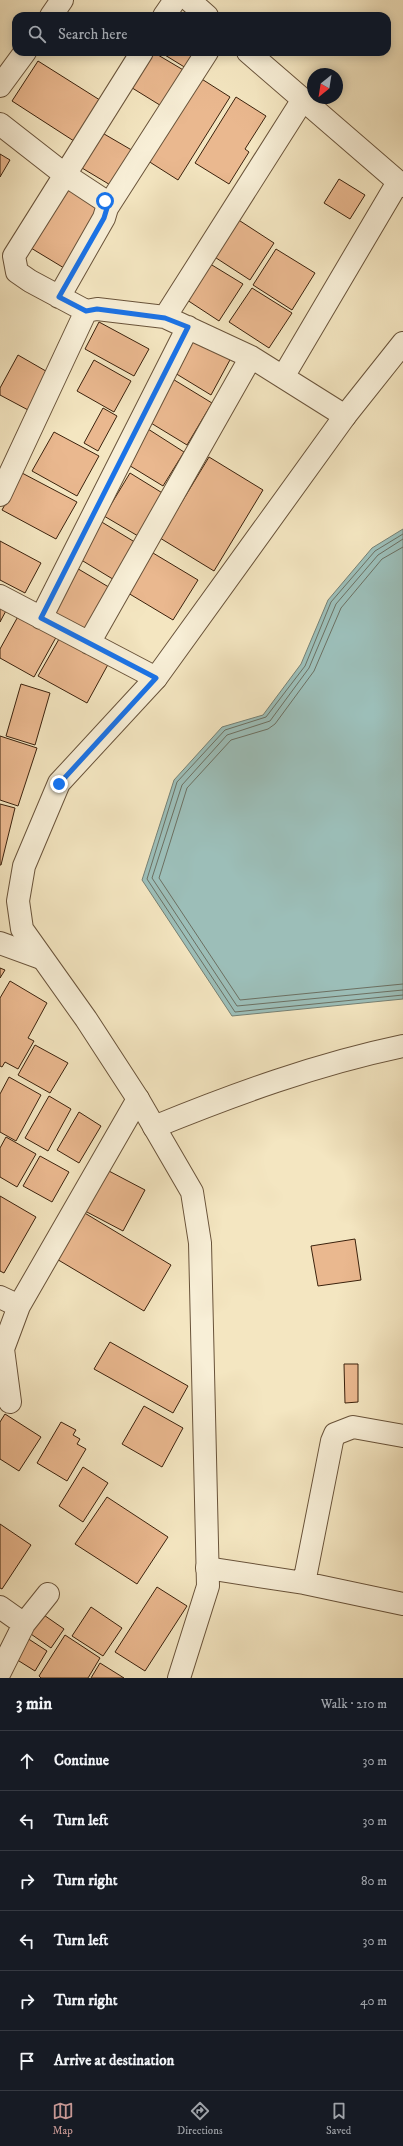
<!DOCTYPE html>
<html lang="en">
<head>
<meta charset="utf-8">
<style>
  :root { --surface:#171b24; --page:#242831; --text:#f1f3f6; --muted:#9ea1a6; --line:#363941; --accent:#c59692 }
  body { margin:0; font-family:"IM FELL DW Pica",serif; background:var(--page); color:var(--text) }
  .compass { position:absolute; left:307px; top:68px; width:36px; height:36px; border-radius:50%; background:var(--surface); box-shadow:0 2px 10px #0003; rotate:210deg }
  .stop { position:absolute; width:12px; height:12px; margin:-9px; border:3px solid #1a73e8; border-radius:50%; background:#fff }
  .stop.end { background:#1a73e8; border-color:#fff; box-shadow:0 1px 4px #0008 }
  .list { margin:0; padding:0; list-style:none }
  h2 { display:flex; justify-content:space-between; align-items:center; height:52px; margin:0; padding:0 16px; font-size:17px }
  h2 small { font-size:13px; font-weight:400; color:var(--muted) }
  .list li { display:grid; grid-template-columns:26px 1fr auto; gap:12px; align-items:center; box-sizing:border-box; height:60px; padding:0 16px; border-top:1px solid var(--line) }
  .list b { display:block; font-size:15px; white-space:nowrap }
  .list em { font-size:13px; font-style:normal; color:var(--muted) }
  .icon { flex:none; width:22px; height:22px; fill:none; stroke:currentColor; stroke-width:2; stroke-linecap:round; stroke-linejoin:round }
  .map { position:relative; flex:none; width:403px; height:1678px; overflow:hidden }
  .search { position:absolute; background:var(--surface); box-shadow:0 2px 10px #0003; left:12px; right:12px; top:12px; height:44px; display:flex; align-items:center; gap:10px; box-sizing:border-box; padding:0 14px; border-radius:12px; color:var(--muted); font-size:15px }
  .sheet { height:412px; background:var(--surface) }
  nav { display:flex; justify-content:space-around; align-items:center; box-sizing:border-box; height:56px; border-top:1px solid var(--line); background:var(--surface); font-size:11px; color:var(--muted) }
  nav a { display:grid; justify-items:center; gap:2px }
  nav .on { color:var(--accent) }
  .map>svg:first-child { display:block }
</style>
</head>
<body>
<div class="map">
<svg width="403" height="1678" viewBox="0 0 403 1678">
  <rect width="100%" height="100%" fill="#f4e6c1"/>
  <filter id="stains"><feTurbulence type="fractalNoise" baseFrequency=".005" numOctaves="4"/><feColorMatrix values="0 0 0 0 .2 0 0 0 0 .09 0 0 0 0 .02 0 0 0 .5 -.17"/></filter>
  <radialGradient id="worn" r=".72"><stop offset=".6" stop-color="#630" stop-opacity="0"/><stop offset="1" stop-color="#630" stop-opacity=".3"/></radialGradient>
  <path fill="#9cbeb8" stroke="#758074" d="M403 529V999L232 1016 142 880 174 780 222 727 263 715 301 664 328 600 372 548Z"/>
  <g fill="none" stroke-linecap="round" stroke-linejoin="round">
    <path stroke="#6c7062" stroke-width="1" d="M403 534 375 551 331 602 305 666 266 717 225 730 177 782 147 879 235 1012 403 995
      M403 539 378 555 336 604 309 668 270 721 227 735 182 785 152 878 237 1006 403 990
      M403 547 382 559 341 608 314 671 275 724 268 729 231 740 187 788 159 878 240 1000 403 984"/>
  </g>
  <path fill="#eab88f" stroke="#3b220d" d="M153 52 185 71 163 107 129 86Z
    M160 52H197L186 68Z
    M38 61 103 102 77 143 12 101Z
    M197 76 230 97 178 180 145 159Z
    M236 97 266 116 245 149 249 152 229 184 195 163Z
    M99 131 135 152 112 186 77 165Z
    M0 154 10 160 0 177Z
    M339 179 365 195 350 219 324 203Z
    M63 185 98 208 64 268 26 245Z
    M234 217 274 243 250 280 210 254Z
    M276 249 315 273 292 310 253 285Z
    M207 262 243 284 219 321 184 298Z
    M252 288 292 313 269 348 229 322Z
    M99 322 149 349 134 376 85 349Z
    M193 338 231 358 211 395 170 370Z
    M18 355 51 374 30 411 0 395V388Z
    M94 360 131 381 114 412 77 391Z
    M171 378 212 403 187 445 146 420Z
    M103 408 117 416 98 451 84 443Z
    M148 429 184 452 163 486 127 464Z
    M54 432 99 456 77 496 32 471Z
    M209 457 263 490 214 571 160 538Z
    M22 473 77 502 56 539 2 510Z
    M130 473 164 494 138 536 104 516Z
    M100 521 138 544 116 581 78 558Z
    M0 541 41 563 25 593 0 580Z
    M153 553 198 580 173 620 128 593Z
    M75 567 112 589 87 632 49 609Z
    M0 602 8 607 0 622Z
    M21 611 59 632 34 677 0 658V649Z
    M63 632 111 659 87 703 38 676Z
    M21 684 50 693 35 745 6 736Z
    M0 736 37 748 18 806 0 800Z
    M0 804 15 808 1 865H0Z
    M0 968 5 970 0 978Z
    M10 981 47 1003 28 1038 34 1041 18 1069 5 1062 2 1067 0 1066V998Z
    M35 1045 68 1063 50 1093 18 1075Z
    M9 1077 41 1095 16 1141 0 1132V1094Z
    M49 1096 71 1109 48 1151 25 1138Z
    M79 1112 101 1126 79 1163 57 1150Z
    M6 1137 36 1154 17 1187 0 1177V1148Z
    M40 1156 69 1172 52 1202 23 1186Z
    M107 1170 145 1190 123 1231 85 1211Z
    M0 1196 36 1217 4 1273 0 1271Z
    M83 1212 171 1265 144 1311 55 1258Z
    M355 1239 361 1280 318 1286 311 1246Z
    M110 1342 188 1386 173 1413 94 1369Z
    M344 1364H358V1402L345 1403Z
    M144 1406 183 1428 162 1467 122 1444Z
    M5 1414 41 1437 19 1471 0 1459V1422Z
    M61 1422 76 1430 73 1435 80 1439 77 1444 86 1449 67 1481 37 1463Z
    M83 1467 108 1483 83 1522 59 1506Z
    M107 1497 168 1537 137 1584 75 1544Z
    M0 1524 31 1545 2 1589 0 1588Z
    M157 1587 187 1606 145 1671 115 1652Z
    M91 1607 122 1628 103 1656 72 1636Z
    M41 1613 64 1629 51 1648 28 1632Z
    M65 1635 100 1658 88 1678H41L39 1676Z
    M24 1636 47 1651 35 1671 11 1656Z
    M100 1663 124 1678H91Z"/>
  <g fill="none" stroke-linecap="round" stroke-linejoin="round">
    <defs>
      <path id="minor" d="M51 16 62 0
        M164 16 175 0
        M0 86 25 52
        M0 124 64 174 105 201 107 208 104 218 59 297
        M107 208 207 52
        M86 311 30 281 17 272 14 256 142 52
        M165 317 302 101
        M283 377 398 182
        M0 495 86 311 97 309 165 317 251 357 345 416
        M0 596 156 678
        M41 618 188 327
        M89 643 251 357
        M0 943 41 958
        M154 1127C235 1094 317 1064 403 1046
        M0 1297 19 1306
        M10 1402 3 1349 19 1306 138 1099
        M207 1568 304 1583 403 1604
        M304 1583 332 1441 335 1434 353 1427 403 1436
        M0 1607 24 1624
        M0 1672 24 1624 48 1594"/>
      <path id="tertiary" d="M189 0 207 16
        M248 52 403 186
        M179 1678 208 1586 200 1243 192 1192 138 1099 86 1019 22 929 18 901 24 866 59 783 156 678 345 416 403 343"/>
    </defs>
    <use href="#minor" stroke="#69533a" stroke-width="24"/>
    <use href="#tertiary" stroke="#69533a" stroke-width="24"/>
    <use href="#minor" stroke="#f8efd7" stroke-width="22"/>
    <use href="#tertiary" stroke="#f8efd7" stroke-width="22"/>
  </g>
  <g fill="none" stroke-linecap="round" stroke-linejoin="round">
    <path stroke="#1a73e8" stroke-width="5" d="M59 784 156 678 41 618 188 327 165 318 97 309 86 311 59 297 104 218 107 208 105 201"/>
  </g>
  <rect width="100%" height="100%" filter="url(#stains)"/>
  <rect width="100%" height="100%" fill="url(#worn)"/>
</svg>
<svg class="compass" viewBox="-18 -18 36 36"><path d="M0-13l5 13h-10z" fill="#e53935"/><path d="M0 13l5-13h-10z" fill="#9ea1a6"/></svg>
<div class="stop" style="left:105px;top:201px"></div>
<div class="stop end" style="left:59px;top:784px"></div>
<div class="search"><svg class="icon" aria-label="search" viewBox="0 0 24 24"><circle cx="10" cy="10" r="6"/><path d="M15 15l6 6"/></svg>Search here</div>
</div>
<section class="sheet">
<h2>3 min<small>Walk · 210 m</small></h2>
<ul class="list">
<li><svg class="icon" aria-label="ahead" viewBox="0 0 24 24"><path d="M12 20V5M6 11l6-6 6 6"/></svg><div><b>Continue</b></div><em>30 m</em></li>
<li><svg class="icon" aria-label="left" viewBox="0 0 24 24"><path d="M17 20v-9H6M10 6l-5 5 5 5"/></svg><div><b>Turn left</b></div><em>30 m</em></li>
<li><svg class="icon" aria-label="right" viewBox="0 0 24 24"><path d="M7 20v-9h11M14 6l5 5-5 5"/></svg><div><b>Turn right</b></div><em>80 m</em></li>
<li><svg class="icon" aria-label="left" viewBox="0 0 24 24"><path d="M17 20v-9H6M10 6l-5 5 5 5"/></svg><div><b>Turn left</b></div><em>30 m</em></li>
<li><svg class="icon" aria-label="right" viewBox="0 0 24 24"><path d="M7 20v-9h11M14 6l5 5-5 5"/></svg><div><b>Turn right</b></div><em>40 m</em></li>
<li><svg class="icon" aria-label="arrive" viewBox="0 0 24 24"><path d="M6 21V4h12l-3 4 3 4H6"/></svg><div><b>Arrive at destination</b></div></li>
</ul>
</section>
<nav>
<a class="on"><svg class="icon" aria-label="map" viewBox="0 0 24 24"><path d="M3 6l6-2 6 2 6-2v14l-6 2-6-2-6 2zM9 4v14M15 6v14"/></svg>Map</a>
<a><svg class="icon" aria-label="directions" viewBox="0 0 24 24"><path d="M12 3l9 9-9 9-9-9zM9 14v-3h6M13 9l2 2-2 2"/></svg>Directions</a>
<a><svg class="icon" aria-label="saved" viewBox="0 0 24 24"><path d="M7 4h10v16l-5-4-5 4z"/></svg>Saved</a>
</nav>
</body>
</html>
